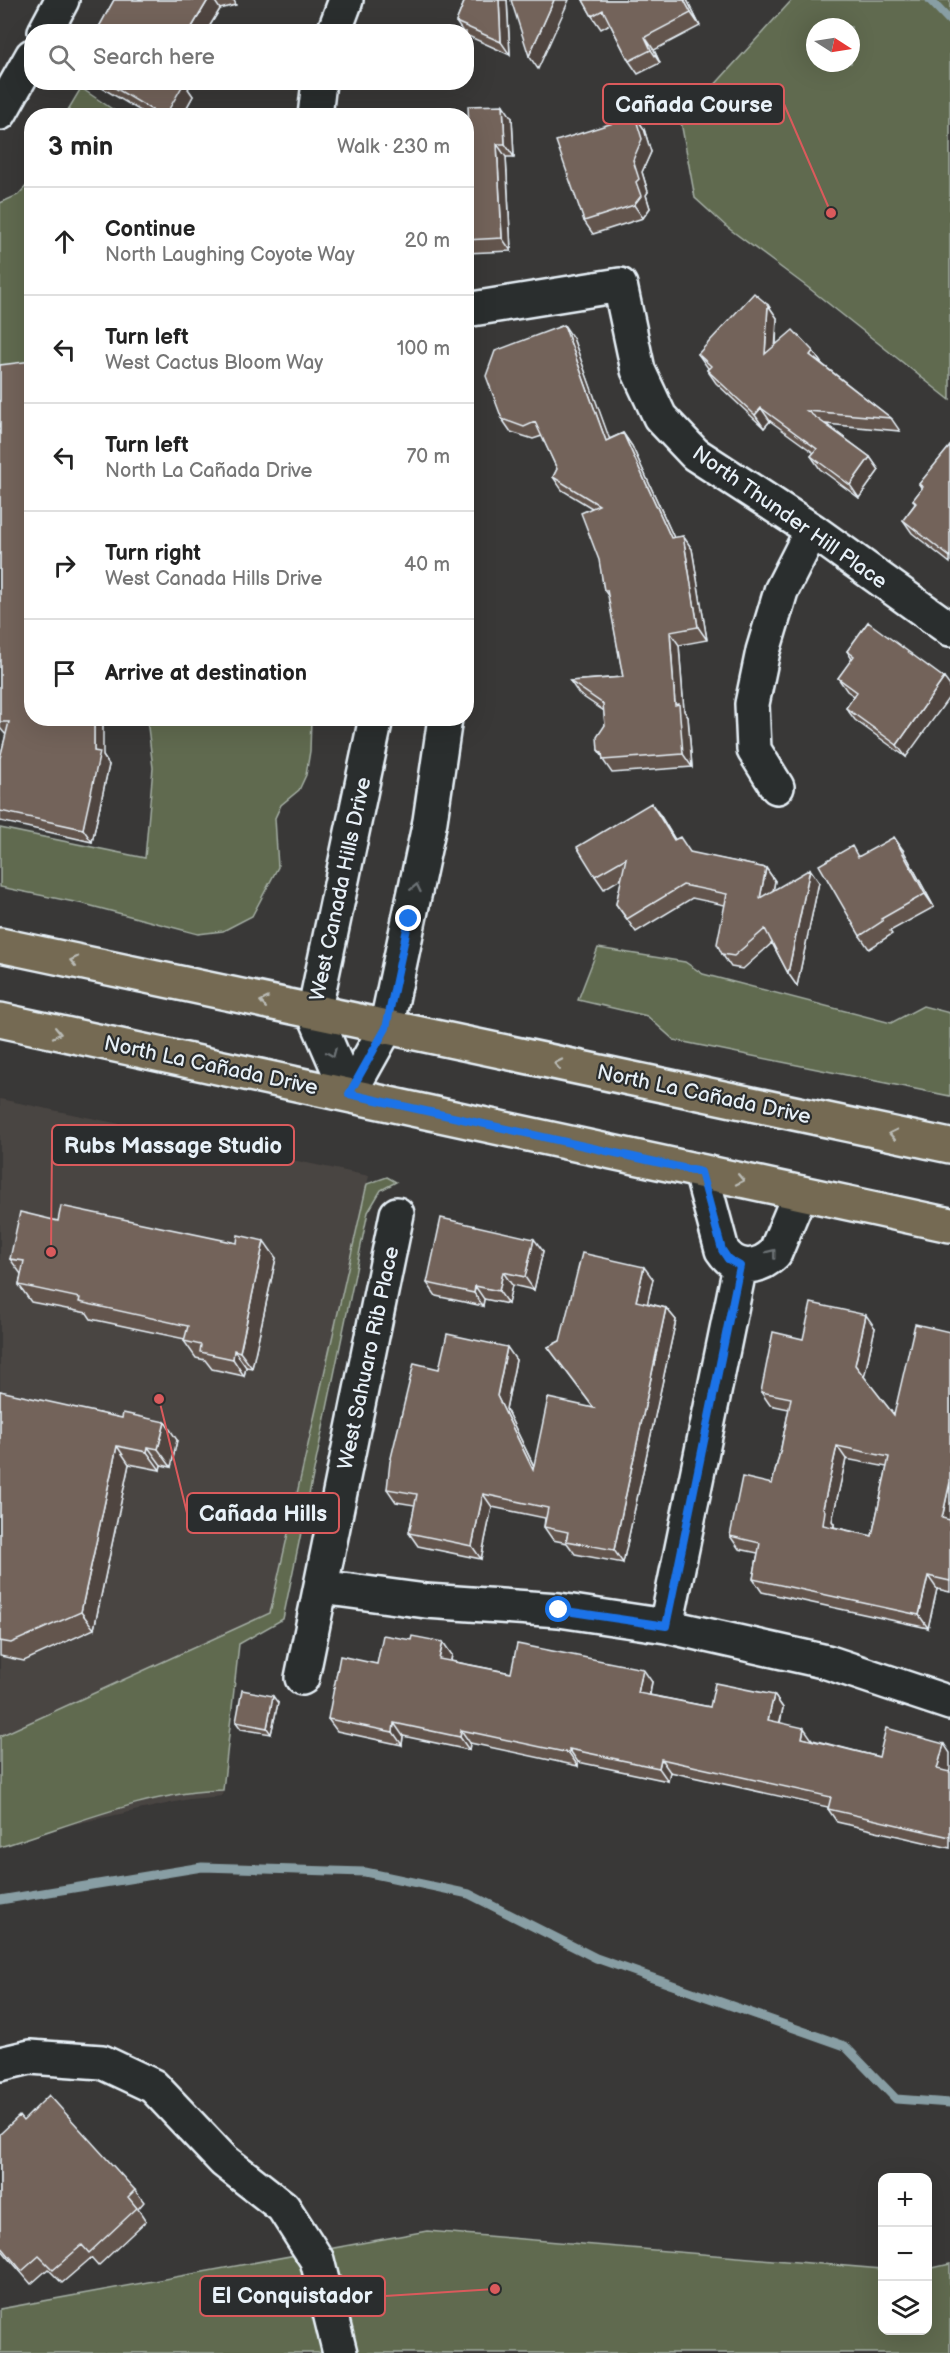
<!DOCTYPE html>
<html lang="en">
<head>
<meta charset="utf-8">
<style>
  :root { --surface:#fff; --page:#f2f2f2; --text:#222; --muted:#767676; --line:#e0e0e0 }
  body { margin:0; font-family:"Balsamiq Sans",sans-serif; background:var(--page); color:var(--text) }
  .controls { position:absolute; right:18px; bottom:18px; display:grid; overflow:hidden; border-radius:12px; box-shadow:0 6px 24px #0002 }
  .controls button { width:54px; height:54px; display:grid; place-items:center; padding:0; border:0; border-bottom:2px solid var(--line); background:var(--surface); color:var(--text); font:30px sans-serif }
  .compass { position:absolute; left:806px; top:18px; width:54px; height:54px; border-radius:50%; background:var(--surface); box-shadow:0 6px 24px #0002; rotate:102deg }
  .stop { position:absolute; width:18px; height:18px; margin:-14px; border:4px solid #1a73e8; border-radius:50%; background:#fff }
  .stop.end { background:#1a73e8; border-color:#fff; box-shadow:0 2px 6px #0008 }
  .list { margin:0; padding:0; list-style:none }
  h2 { display:flex; justify-content:space-between; align-items:center; height:78px; margin:0; padding:0 24px; font-size:26px }
  h2 small { font-size:20px; font-weight:400; color:var(--muted) }
  .list li { display:grid; grid-template-columns:39px 1fr auto; gap:18px; align-items:center; box-sizing:border-box; height:108px; padding:0 24px; border-top:2px solid var(--line) }
  .list b { display:block; font-size:22px; white-space:nowrap }
  .list p { margin:0; font-size:20px; white-space:nowrap; color:var(--muted) }
  .list em { font-size:20px; font-style:normal; color:var(--muted) }
  .icon { flex:none; width:33px; height:33px; fill:none; stroke:currentColor; stroke-width:2; stroke-linecap:round; stroke-linejoin:round }
  .map { position:relative; flex:none; width:950px; height:2353px; overflow:hidden }
  .search { position:absolute; background:var(--surface); box-shadow:0 6px 24px #0002; left:24px; top:24px; width:450px; height:66px; display:flex; align-items:center; gap:15px; box-sizing:border-box; padding:0 21px; border-radius:24px; color:var(--muted); font-size:22px }
  .panel { position:absolute; background:var(--surface); box-shadow:0 6px 24px #0002; left:24px; top:108px; width:450px; height:618px; border-radius:24px }
  .map>svg:first-child { display:block }
</style>
</head>
<body>
<div class="map">
<svg width="950" height="2353" viewBox="0 0 950 2353">
  <rect width="100%" height="100%" fill="#393837"/>
  <filter id="ink" filterUnits="userSpaceOnUse"><feTurbulence type="fractalNoise" baseFrequency=".0167" numOctaves="2"/><feDisplacementMap in="SourceGraphic" scale="12" xChannelSelector="R" yChannelSelector="G"/><feConvolveMatrix kernelMatrix="1 2 1 2 8 2 1 2 1" color-interpolation-filters="sRGB"/></filter>
  <g filter="url(#ink)">
    <path fill="#4a4542" d="M0 1099 369 1176 267 1627 239 1644 222 1796 189 1799 74 1824 0 1847Z"/>
    <path fill="#606a50" stroke="#a4aea4" stroke-width="1.5" fill-rule="evenodd" d="M792 0H950V400L810 289 728 228 695 198 681 122ZM815 27H851V63H815Z
      M81 88 121 115H65Z
      M31 181V363L0 369V203L18 195Z
      M147 719H311L310 751 306 775 299 790 281 805 275 818 278 867 252 916 223 931 198 934 84 904 0 887V828L145 858 153 768Z
      M598 948 685 962 703 974 891 1023 923 1006 950 1013V1096L674 1040 647 1016 578 1000Z
      M387 1177 396 1182 381 1190 368 1212 283 1619 239 1644 223 1790C147 1792 72 1825 0 1847V1736L270 1613 367 1184Z
      M427 2231 882 2269V2330H928V2269L950 2264V2353H0V2309Z"/>
    <g fill="none" stroke-linecap="round" stroke-linejoin="round">
      <path stroke="#889ea4" stroke-width="9" d="M930 0 950 21
        M0 1900 202 1867 365 1872 469 1894 596 1958 845 2046 896 2099 950 2103"/>
      <defs>
        <path id="minor" d="M45 32 62 0
          M0 113 32 56
          M466 310 620 285 638 370 660 417 695 454 812 530 950 629
          M777 787 754 750 752 704 763 651 781 591 812 530
          M701 1172 722 1250C735 1270 758 1270 775 1253L800 1193
          M321 1587 426 1601 559 1610 666 1626 827 1662 950 1703
          M666 1626 740 1266
          M302 1678 397 1214
          M0 2064 30 2057 102 2062 153 2086 224 2161 283 2207 317 2260 340 2353"/>
        <path id="tertiary" d="M334 32 346 0
          M315 116 319 82
          M349 1094 386 1028 430 821 445 718
          M349 1094 314 1013 376 718"/>
        <path id="primary" d="M0 945 950 1146
          M0 1020 950 1225"/>
      </defs>
      <use href="#minor" stroke="#e8f1f8" stroke-width="38"/>
      <use href="#tertiary" stroke="#e8f1f8" stroke-width="38"/>
      <use href="#primary" stroke="#e8f1f8" stroke-width="38"/>
      <use href="#minor" stroke="#2a2d2e" stroke-width="33"/>
      <use href="#tertiary" stroke="#2a2d2e" stroke-width="33"/>
      <use href="#primary" stroke="#746b52" stroke-width="33"/>
    </g>
    <path fill="#63554d" stroke="#e8f1f8" stroke-width="1.5" fill-rule="evenodd" d="M114 0H234L236 5 220 9 206 32H102L99 27Z
      M465 0H507L510 55 466 35V32H463L456 22Z
      M583 0H687L700 26 654 50 660 63 638 74 629 61 610 24 601 29 592 16Z
      M95 82H192L188 89 193 96 182 116H149L97 85Z
      M635 116 644 129 651 152 642 172 648 192 646 195 650 208 643 218 593 234 584 221Z
      M512 118 514 157H506L511 251 466 253V127Z
      M768 305 777 318 776 345 822 364 891 418 900 431 826 424 870 457 879 470 859 498 820 469 811 456 814 453 770 421 764 428 716 383 707 370 708 368 698 354Z
      M573 338 609 439 623 433 632 446 674 538 683 536 692 549 707 640 679 645 684 711 688 717 692 767 612 773 603 760V757L598 750 605 725 604 711 579 694 570 681 623 677 609 597 604 590 592 508 562 490 553 477 557 469 542 436 533 439 511 432 502 419Z
      M0 365 103 756 109 765 92 842 0 821V758L6 735 0 728Z
      M950 446V563L912 533 903 520 915 504 913 500 922 489 919 484Z
      M868 622 906 757 855 720 846 708 854 696 847 691 838 678 852 659 847 651Z
      M660 815 675 840 691 853 766 868 775 881 773 891 819 882 797 986 788 973 772 943 743 969 731 967 722 954 725 905 692 898 636 932 616 904 622 878 604 889 595 876Z
      M903 850 934 907 890 931 892 934 869 949 860 936 859 856Z
      M58 1221 276 1258 252 1368 246 1367 244 1376 212 1369 205 1360 196 1358 184 1341 185 1339 91 1319 87 1313 31 1302 19 1285 21 1274 10 1259Z
      M543 1251 534 1290 512 1285 508 1304 484 1299 483 1306 436 1296 427 1283Z
      M653 1279 647 1303 666 1308 676 1320 623 1563 575 1554 567 1543 553 1540 544 1527 545 1518 492 1507 481 1559 418 1546 409 1533 415 1505 396 1502 387 1489 439 1369 516 1360 506 1409 534 1466 593 1407 548 1347 560 1341Z
      M875 1328 864 1377 894 1415 950 1332V1592L937 1589 928 1628 762 1592 753 1579 758 1553 739 1549 730 1536 772 1484 781 1448 789 1409 770 1405 761 1392 803 1339ZM846 1459 887 1467 872 1536 834 1527V1524L832 1521Z
      M0 1391 177 1440 171 1467 161 1465 160 1470 129 1464 94 1629 24 1661 0 1656Z
      M452 1655 451 1661 511 1673 652 1682 650 1695 710 1707 774 1695 783 1708 780 1723 813 1740 879 1757 950 1772V1848L837 1822 828 1809V1807L670 1772 668 1781 578 1762V1766L470 1743 469 1750 403 1736 402 1745 337 1731 328 1719 377 1664Z
      M278 1703 271 1734 241 1729 236 1722Z
      M23 2121 135 2190 144 2202 138 2209 146 2221 98 2266 91 2258 62 2283 48 2269 31 2284 0 2248V2134Z"/>
    <path fill="#50453f" stroke="#e8f1f8" stroke-width="1.5" d="M208 0H214L220 9 206 32H189Z
      M499 0H507L510 55 501 42Z
      M554 0H569L538 69 529 56Z
      M684 0H687L700 26 691 13Z
      M645 37 654 50 660 63 651 50Z
      M180 82H192L188 89 193 96 182 116H165Z
      M503 105 512 118 514 157 505 144Z
      M635 116 644 129 651 152 642 172 648 192 646 195 650 208 643 218 634 205 636 182 633 160Z
      M497 144 506 157 511 251 502 238Z
      M768 305 777 318 774 367 765 354Z
      M564 325 573 338 615 454 606 441Z
      M813 351 822 364 819 368 810 355Z
      M761 408 770 421 764 428 755 415Z
      M623 433 632 446 680 551 671 538Z
      M870 457 879 470 859 498 850 485Z
      M683 536 692 549 707 640 698 627Z
      M670 632 679 645 684 711 688 717 692 767 683 754 675 705Z
      M944 678 950 686V696L906 757 897 745Z
      M94 718H103V756L109 765 92 842 83 829 94 751Z
      M651 803 660 815 683 853 674 840Z
      M894 837 903 850 934 907 925 894Z
      M766 868 775 881 769 911 760 898Z
      M810 869 819 882 797 986 788 973Z
      M534 1239 543 1251 534 1290 525 1277Z
      M264 1241 276 1258 252 1368 240 1352Z
      M644 1267 653 1279 645 1314 636 1301Z
      M503 1272 512 1285 508 1304 499 1291Z
      M475 1286 484 1299 483 1306 474 1293Z
      M666 1308 676 1320 623 1563 614 1550Z
      M866 1315 875 1328 864 1378 855 1365Z
      M507 1347 516 1360 506 1409 542 1483 533 1470 497 1396Z
      M234 1350 246 1367 244 1376 233 1359Z
      M165 1422 177 1440 171 1467 158 1449Z
      M117 1446 129 1464 94 1629 81 1612Z
      M837 1446 846 1459 832 1521 834 1524 832 1538 823 1525V1508Z
      M148 1447 161 1465 160 1470 147 1452Z
      M950 1482V1530L942 1518Z
      M483 1494 492 1507 481 1559 472 1546Z
      M928 1576 937 1589 928 1628 919 1615Z
      M443 1642 452 1655 448 1672 439 1659Z
      M643 1669 652 1682 647 1705 638 1693Z
      M774 1695 783 1708 777 1733 768 1720Z
      M273 1696 278 1703 271 1734 267 1728Z
      M394 1723 403 1736 402 1745 393 1732Z
      M804 1728 813 1741 802 1738Z
      M461 1730 470 1743 469 1750 460 1737Z
      M944 1744 950 1753V1769L947 1782 937 1769Z
      M569 1749 578 1762V1766L569 1753Z
      M661 1759 670 1772 668 1781 659 1768Z"/>
    <path fill="#73635a" stroke="#e8f1f8" stroke-width="1.5" fill-rule="evenodd" d="M114 0H208L189 32H103V30L99 27Z
      M465 0H499L501 42 456 22Z
      M511 0H554L529 56Z
      M583 0H684L691 13 645 37 651 50 629 61 603 10 592 16Z
      M105 82H183L184 83 165 116H162Z
      M503 105 505 144H497L502 238 466 240V127H469L468 106Z
      M635 116 642 139 633 160 639 179 636 182 641 196 634 205 584 221 556 141Z
      M754 293 768 305 765 354 793 330 813 351 810 355 891 418 807 411 870 457 850 485 811 456 817 449 761 408 755 415 707 370 711 366 698 354Z
      M564 325 606 441 623 433 671 538 683 536 698 627 670 632 675 705 679 704 683 754 603 760 602 753 598 750 597 737 605 725 603 704 570 681 623 677 607 590H604L599 560 581 513 599 505 553 477 557 469 535 422 524 427 502 419 486 376 495 351Z
      M32 361V718H94V751L100 752 83 829 0 811V758L9 722H0V365Z
      M950 446V557L903 520 916 503 913 500 923 487 919 484Z
      M868 622 944 678 897 745 846 708 857 692 838 678 854 656 847 651Z
      M651 803 674 840 680 837 690 852 766 868 760 898 810 869 788 973 765 929 734 956 722 954 717 944 727 894 683 885 627 919 616 904 626 858 595 876 577 847Z
      M894 837 925 894 881 919 883 921 860 936 819 865 852 846 858 857Z
      M61 1206 237 1243 238 1235 264 1241 240 1352 234 1350 233 1359 200 1352 201 1345 184 1341 188 1326 79 1302 80 1298 19 1285 24 1261 10 1259 20 1212 58 1221Z
      M441 1218 534 1239 525 1277 503 1272 499 1291 475 1286 474 1293 427 1283Z
      M582 1253 644 1267 636 1301 666 1308 614 1550 566 1541 568 1532 544 1527 548 1508 483 1494 472 1546 409 1533 417 1494 387 1489 390 1462 414 1363 439 1369 447 1334 507 1347 497 1396 533 1470 548 1398 594 1408 548 1347 560 1341Z
      M811 1303 866 1315 855 1365 894 1415 915 1324 950 1332V1482L942 1518 950 1520V1581L928 1576 919 1615 753 1579 760 1543 730 1536 742 1477 772 1484 781 1448 791 1398 761 1392 773 1332 803 1339ZM837 1446 889 1457 872 1536 823 1525 825 1511 823 1508Z
      M0 1391 122 1418 123 1413 165 1422 158 1449 148 1447 147 1452 117 1446 81 1612 11 1643 0 1641Z
      M383 1635 411 1640 412 1636 443 1642 439 1659 511 1673 517 1644 643 1669 638 1693 710 1707 715 1683 774 1695 768 1720 804 1728 802 1738 879 1757 886 1728 944 1744 937 1769 950 1772V1837L828 1809 831 1797 661 1759 659 1768 569 1749V1753L461 1730 460 1737 394 1723 393 1732 328 1719 340 1656 377 1664Z
      M242 1690 273 1696 267 1728 236 1722Z
      M49 2095 135 2190 128 2197 137 2208 89 2253 82 2245 53 2270 39 2256 22 2271 0 2245V2134L19 2116 23 2121Z"/>
    <defs><path id="oneway-chevron" d="M-2-3.5L2.5 0L-2 3.5" fill="none" stroke-width="1.6" stroke-linecap="round" stroke-linejoin="round" transform="scale(1.5)"/></defs>
    <g stroke="#6c7275">
      <use href="#oneway-chevron" transform="translate(416 888) rotate(-78)"/>
      <use href="#oneway-chevron" transform="translate(332 1053) rotate(67)"/>
      <use href="#oneway-chevron" transform="translate(772 1253) rotate(-52)"/>
    </g>
    <g stroke="#babbb6">
      <use href="#oneway-chevron" transform="translate(74 961) rotate(-168)"/>
      <use href="#oneway-chevron" transform="translate(264 1002) rotate(-168)"/>
      <use href="#oneway-chevron" transform="translate(57 1033) rotate(12)"/>
      <use href="#oneway-chevron" transform="translate(558 1064) rotate(-168)"/>
      <use href="#oneway-chevron" transform="translate(893 1134) rotate(-168)"/>
      <use href="#oneway-chevron" transform="translate(740 1180) rotate(12)"/>
    </g>
  </g>
  <g fill="none" stroke-linecap="round" stroke-linejoin="round" filter="url(#ink)">
    <path stroke="#1a73e8" stroke-width="8" d="M409 919 386 1028 349 1094 701 1172 722 1250 728 1259 740 1266 666 1626 559 1610"/>
  </g>
  <g text-anchor="middle" stroke-width="4.5" stroke-linejoin="round" paint-order="stroke">
    <g font-size="21" fill="#e8f1f8" stroke="#2a2d2e">
      <text transform="translate(790 517) rotate(35)" y="7">North Thunder Hill Place</text>
      <text transform="translate(340 889) rotate(-78)" y="7">West Canada Hills Drive</text>
      <text transform="translate(211 1065) rotate(12)" y="7">North La Cañada Drive</text>
      <text transform="translate(704 1094) rotate(12)" y="7">North La Cañada Drive</text>
      <text transform="translate(368 1358) rotate(-78)" y="7">West Sahuaro Rib Place</text>
    </g>
  </g>
  <path fill="none" stroke="#da5a5c" stroke-width="2" d="M831 213L784 104M51 1252L52 1145M159 1399L187 1513M495 2289L385 2296"/>
  <g fill="#da5a5c" stroke="#2a2d2e" stroke-width="2">
    <circle cx="831" cy="213" r="6"/>
    <circle cx="51" cy="1252" r="6"/>
    <circle cx="159" cy="1399" r="6"/>
    <circle cx="495" cy="2289" r="6"/>
  </g>
  <g fill="#2a2d2e" stroke="#da5a5c" stroke-width="2">
    <rect x="603" y="84" width="181" height="40" rx="6"/>
    <rect x="52" y="1125" width="242" height="40" rx="6"/>
    <rect x="187" y="1493" width="152" height="40" rx="6"/>
    <rect x="200" y="2276" width="185" height="40" rx="6"/>
  </g>
  <g font-size="22" text-anchor="middle" font-weight="bold" fill="#e8f1f8">
    <text x="694" y="112">Cañada Course</text>
    <text x="173" y="1153">Rubs Massage Studio</text>
    <text x="263" y="1521">Cañada Hills</text>
    <text x="292" y="2303">El Conquistador</text>
  </g>
</svg>
<div class="controls">
<button>+</button>
<button>−</button>
<button><svg class="icon" aria-label="layers" viewBox="0 0 24 24"><path d="M12 4l9 5-9 5-9-5zM3 14l9 5 9-5"/></svg></button>
</div>
<svg class="compass" viewBox="-18 -18 36 36"><path d="M0-13l5 13h-10z" fill="#e53935"/><path d="M0 13l5-13h-10z" fill="#767676"/></svg>
<div class="stop" style="left:559px;top:1610px"></div>
<div class="stop end" style="left:409px;top:919px"></div>
<div class="search"><svg class="icon" aria-label="search" viewBox="0 0 24 24"><circle cx="10" cy="10" r="6"/><path d="M15 15l6 6"/></svg>Search here</div>
<section class="panel">
<h2>3 min<small>Walk · 230 m</small></h2>
<ul class="list">
<li><svg class="icon" aria-label="ahead" viewBox="0 0 24 24"><path d="M12 20V5M6 11l6-6 6 6"/></svg><div><b>Continue</b><p>North Laughing Coyote Way</p></div><em>20 m</em></li>
<li><svg class="icon" aria-label="left" viewBox="0 0 24 24"><path d="M17 20v-9H6M10 6l-5 5 5 5"/></svg><div><b>Turn left</b><p>West Cactus Bloom Way</p></div><em>100 m</em></li>
<li><svg class="icon" aria-label="left" viewBox="0 0 24 24"><path d="M17 20v-9H6M10 6l-5 5 5 5"/></svg><div><b>Turn left</b><p>North La Cañada Drive</p></div><em>70 m</em></li>
<li><svg class="icon" aria-label="right" viewBox="0 0 24 24"><path d="M7 20v-9h11M14 6l5 5-5 5"/></svg><div><b>Turn right</b><p>West Canada Hills Drive</p></div><em>40 m</em></li>
<li><svg class="icon" aria-label="arrive" viewBox="0 0 24 24"><path d="M6 21V4h12l-3 4 3 4H6"/></svg><div><b>Arrive at destination</b></div></li>
</ul>
</section>
</div>
</body>
</html>
